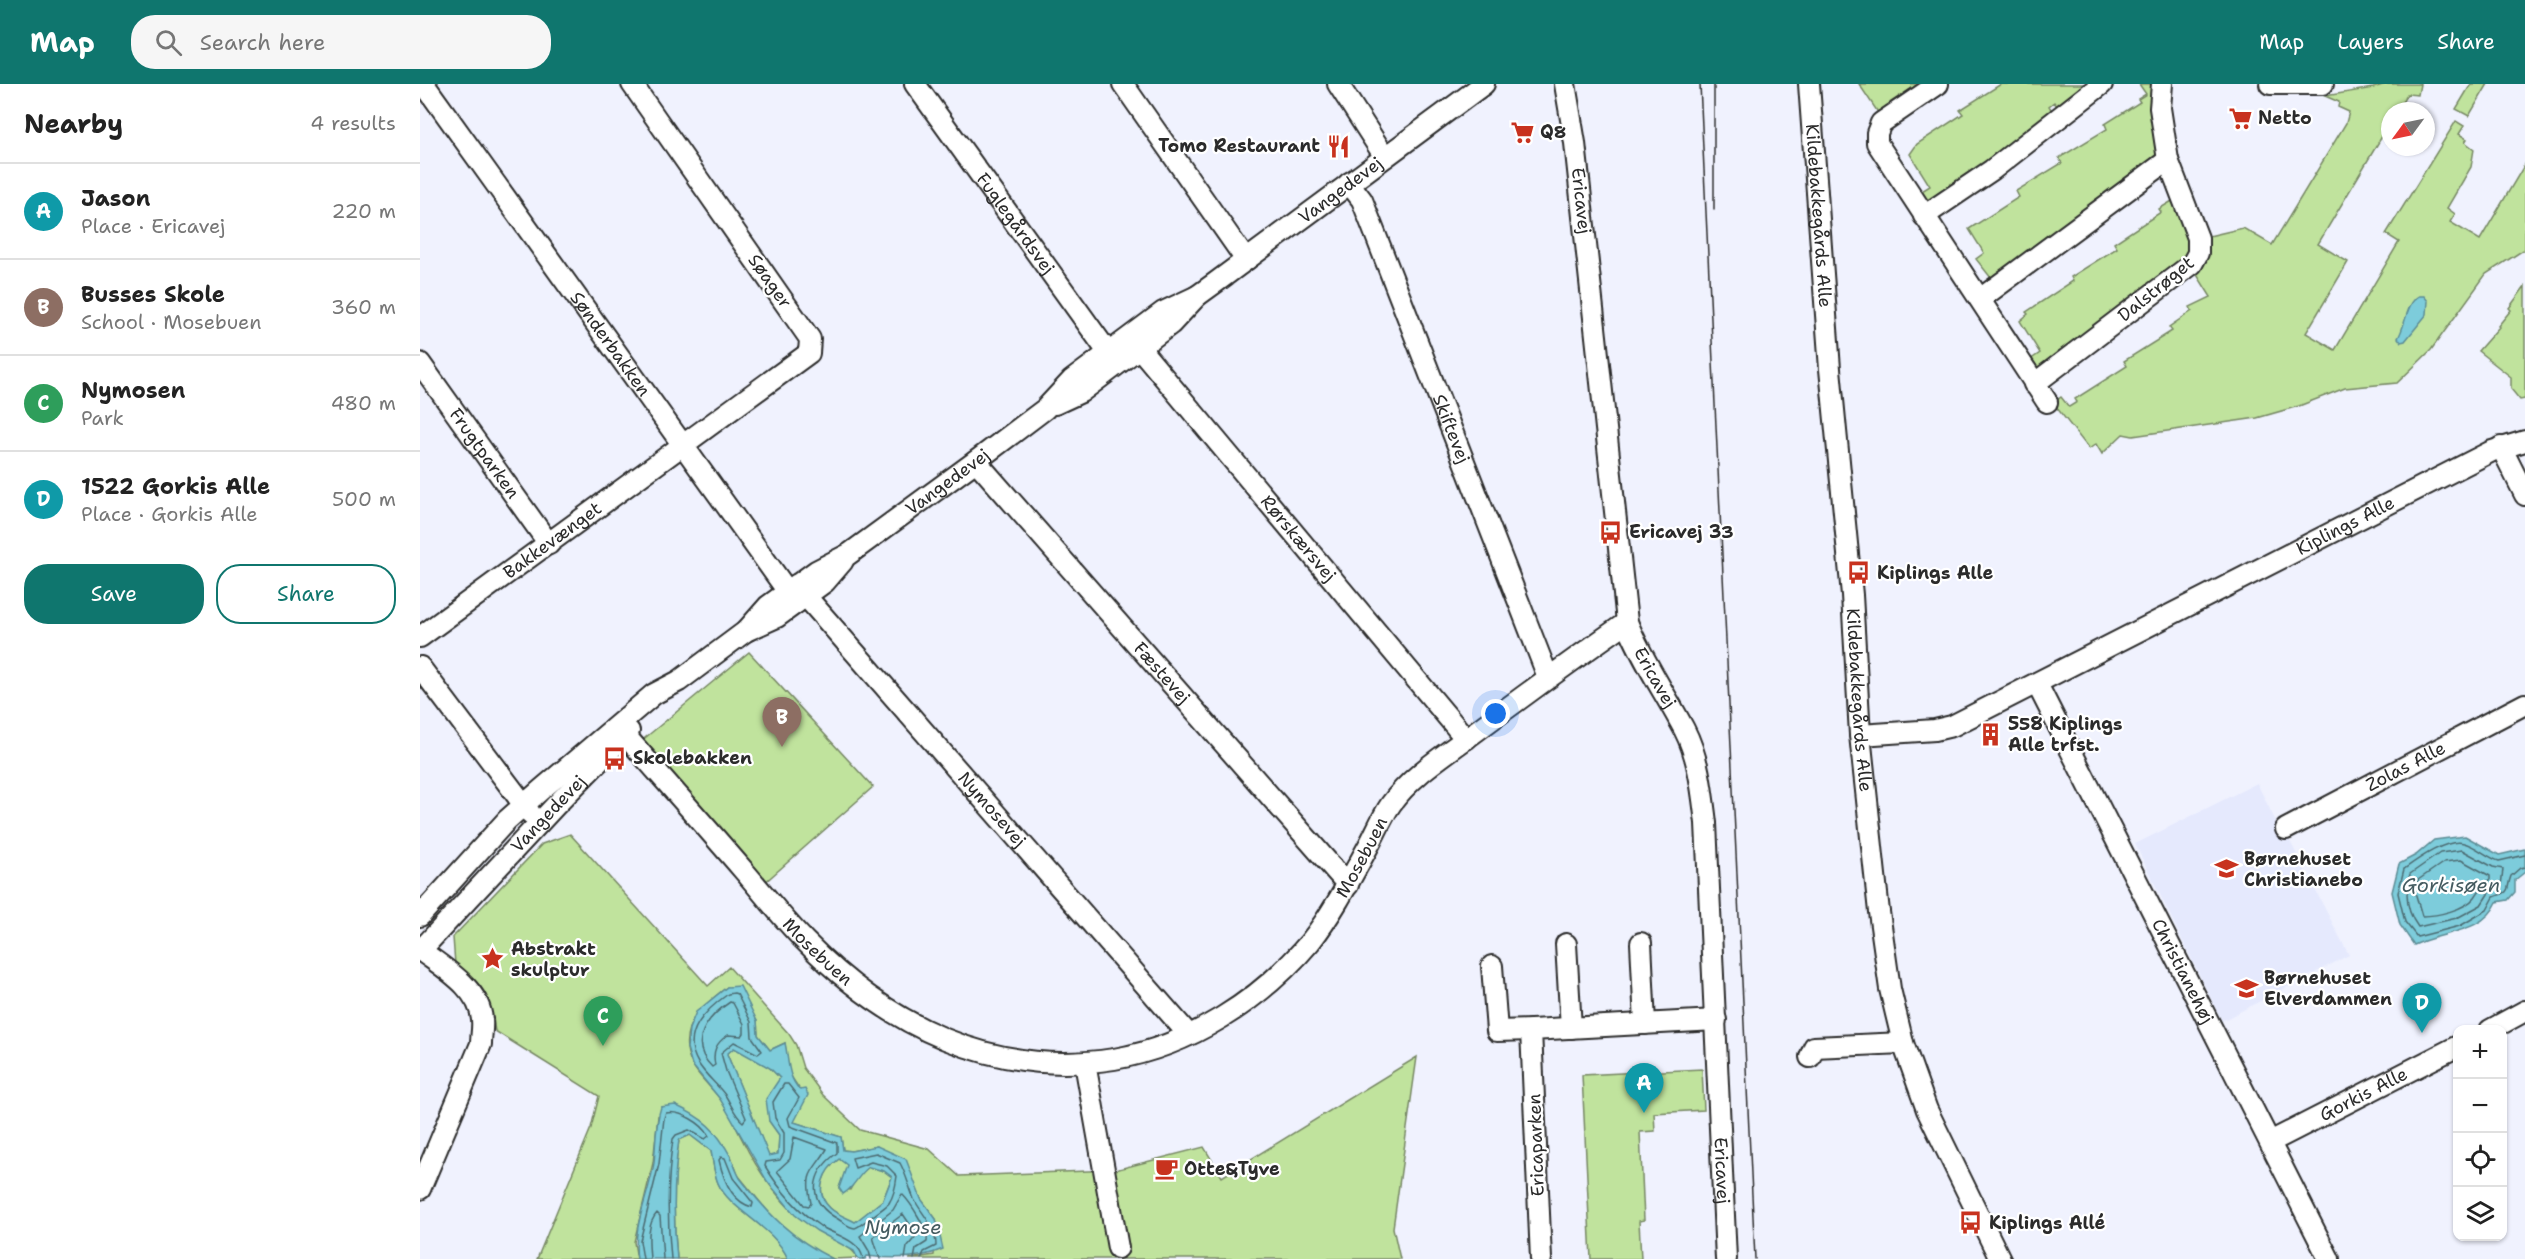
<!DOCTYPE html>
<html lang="en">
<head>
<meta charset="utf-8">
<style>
  :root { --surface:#fff; --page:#f6f6f6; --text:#222; --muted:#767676; --line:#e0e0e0; --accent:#0f766e }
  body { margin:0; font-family:"Shantell Sans",sans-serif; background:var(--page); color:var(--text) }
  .controls { position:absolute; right:18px; bottom:18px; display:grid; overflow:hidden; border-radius:12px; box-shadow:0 2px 4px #0004 }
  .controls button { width:54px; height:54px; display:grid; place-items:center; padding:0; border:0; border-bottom:2px solid var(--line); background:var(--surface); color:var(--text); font:30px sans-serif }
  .compass { position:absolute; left:1961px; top:18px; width:54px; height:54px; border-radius:50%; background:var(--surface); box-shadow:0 2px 4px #0004; rotate:237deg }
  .you { position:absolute; left:1076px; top:630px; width:21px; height:21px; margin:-15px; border:4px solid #fff; border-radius:50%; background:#1a73e8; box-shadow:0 0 0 9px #1a73e833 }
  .badge { display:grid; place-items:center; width:39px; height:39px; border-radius:50%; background:var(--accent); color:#fff; font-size:20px; font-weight:700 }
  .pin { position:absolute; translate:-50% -50px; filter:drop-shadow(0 2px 3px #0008) }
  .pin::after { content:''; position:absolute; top:32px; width:21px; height:18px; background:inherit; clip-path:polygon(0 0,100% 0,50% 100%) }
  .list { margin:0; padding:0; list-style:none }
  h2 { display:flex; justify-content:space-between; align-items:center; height:78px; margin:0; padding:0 24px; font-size:26px }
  h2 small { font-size:20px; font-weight:400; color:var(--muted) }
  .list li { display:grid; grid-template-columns:39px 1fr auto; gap:18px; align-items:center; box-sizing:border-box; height:96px; padding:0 24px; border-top:2px solid var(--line) }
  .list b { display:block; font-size:22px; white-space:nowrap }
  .list p { margin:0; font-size:20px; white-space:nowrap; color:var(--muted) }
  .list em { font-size:20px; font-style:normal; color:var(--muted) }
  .actions { display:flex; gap:12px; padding:18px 24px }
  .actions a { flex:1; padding:14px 0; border:2px solid var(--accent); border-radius:24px; text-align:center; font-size:21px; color:var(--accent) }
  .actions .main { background:var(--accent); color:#fff }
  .icon { flex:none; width:33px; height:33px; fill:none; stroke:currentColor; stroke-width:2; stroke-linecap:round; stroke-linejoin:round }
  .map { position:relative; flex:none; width:2105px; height:1175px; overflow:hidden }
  header { display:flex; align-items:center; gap:36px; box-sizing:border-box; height:84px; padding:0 30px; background:var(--accent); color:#fff }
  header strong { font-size:28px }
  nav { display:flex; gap:33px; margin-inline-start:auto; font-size:21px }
  .search { width:420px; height:54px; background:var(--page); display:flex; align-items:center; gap:15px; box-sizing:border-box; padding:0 21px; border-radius:24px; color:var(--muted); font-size:22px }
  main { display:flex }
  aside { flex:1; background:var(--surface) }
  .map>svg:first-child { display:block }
</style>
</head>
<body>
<header>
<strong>Map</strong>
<div class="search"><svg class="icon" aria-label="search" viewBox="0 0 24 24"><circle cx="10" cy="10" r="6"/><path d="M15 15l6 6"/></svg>Search here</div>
<nav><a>Map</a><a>Layers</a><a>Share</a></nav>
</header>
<main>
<aside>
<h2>Nearby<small>4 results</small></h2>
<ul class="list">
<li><span class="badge" style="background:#0f9aa8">A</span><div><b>Jason</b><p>Place · Ericavej</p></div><em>220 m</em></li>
<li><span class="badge" style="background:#8d6e63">B</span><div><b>Busses Skole</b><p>School · Mosebuen</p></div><em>360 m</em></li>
<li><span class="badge" style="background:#2e9e5b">C</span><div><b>Nymosen</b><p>Park</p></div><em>480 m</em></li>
<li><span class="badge" style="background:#0f9aa8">D</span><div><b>1522 Gorkis Alle</b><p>Place · Gorkis Alle</p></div><em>500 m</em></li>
</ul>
<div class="actions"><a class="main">Save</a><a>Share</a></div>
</aside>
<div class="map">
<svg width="2105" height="1175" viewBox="0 0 2105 1175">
  <rect width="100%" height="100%" fill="#f0f2fe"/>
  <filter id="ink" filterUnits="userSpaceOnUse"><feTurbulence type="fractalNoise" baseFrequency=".0167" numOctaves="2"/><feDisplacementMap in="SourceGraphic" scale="12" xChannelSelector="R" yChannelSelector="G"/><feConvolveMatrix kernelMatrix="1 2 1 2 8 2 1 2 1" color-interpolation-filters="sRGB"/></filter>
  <g filter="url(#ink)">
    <path fill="#e5e9fd" d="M1837 699 1858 742 1861 740 1929 871 1802 937 1715 760Z"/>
    <path fill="#c0e39d" stroke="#768764" stroke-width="1.5" d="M1439 0H1498L1471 18 1475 24 1461 33Z
      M1581 0H1673L1651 18 1647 14 1637 22 1634 18 1629 22 1634 30 1507 121 1497 110 1510 102 1490 70 1497 60 1543 30 1540 26Z
      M1719 0H1737L1741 69 1699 106 1696 102 1681 112 1685 118 1575 199 1556 175 1564 169 1549 145 1599 113 1596 107 1642 79 1639 74 1687 45 1685 40 1720 18 1718 15 1726 10Z
      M1966 0H2000L1998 11 1987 10 1977 27H1970V39L1898 160 1928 178 1886 249 1915 266 1979 158 1966 150 2036 37 2044 42 2039 50 2047 55 2045 58 2054 65 2051 83 2027 124 2035 130 2030 138 2060 156 2105 80V165L2066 190 2011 266 1977 299 1925 304 1879 322 1837 334 1713 352 1703 350 1682 370 1676 360 1669 365 1633 319 1641 313 1649 323 1657 318 1655 315 1707 282 1704 277 1752 247 1749 243 1772 227 1770 223 1791 213 1774 186 1785 153 1823 144 1852 161 1926 39 1929 28 1918 23 1919 18 1905 12 1953 4Z
      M2051 0H2068L2049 32 2036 25Z
      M1757 114 1773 171 1667 250 1637 268 1640 273 1623 286 1619 283 1614 288 1607 278 1620 269 1600 237 1608 230 1606 228 1653 197 1651 193 1697 164 1694 159 1741 128 1739 125Z
      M2105 202V315L2100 316 2091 305V293L2058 267 2079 243 2078 242 2091 226 2089 224Z
      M329 568 453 703 342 801 220 658Z
      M150 750 288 902 309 883 369 950 376 961 383 984 403 1011 440 1046 509 1065 539 1092 695 1086 784 1063 802 1093 997 973 973 1144 980 1175H489L514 1171 516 1135 501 1115 493 1097 457 1062 431 1067 423 1066 421 1053 373 1038 380 1006 368 988 365 959 350 966 338 951 337 937 307 903C286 919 263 936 267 965 270 986 288 999 300 1015 309 1027 315 1041 322 1055 335 1082 354 1109 375 1130 392 1147 428 1156 438 1174L413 1175 384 1161 354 1135 318 1091 311 1072 238 1032 233 1079 214 1158 217 1175H117L171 1044 179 1012 75 947C68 907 67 905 35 880L33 853 122 760Z
      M314 963 350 984 360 994 349 1037 359 1051 358 1070 349 1073 307 970Z
      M1282 985 1284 1026 1234 1029 1235 1047 1220 1048 1224 1136 1219 1137 1221 1175H1171L1162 991Z
      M270 1051 291 1067C293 1077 294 1090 298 1099 310 1127 355 1142 368 1175H257C253 1135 253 1096 259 1056Z
      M419 1075 428 1081 419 1104 430 1106 438 1091 449 1083 464 1087 472 1093 463 1116 435 1139C427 1134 416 1130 410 1124 393 1108 404 1086 419 1075Z"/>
    <path fill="#7dccdb" stroke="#5c8c95" stroke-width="1.5" fill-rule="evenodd" d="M1999 212H2004L2008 217 2007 230 1985 257 1981 258 1978 254C1986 241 1986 219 1999 212Z
      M2045 752 2079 771 2105 765V788L2095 796V808L2088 816 2077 818C2063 850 2022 847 1994 861L1980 841 1972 808 1979 780 1996 771 2014 756Z
      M320 902 337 937 338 951 350 966 365 959C369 977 367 992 380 1006L385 1005 388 1011 374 1038 421 1053 423 1066 431 1067 457 1062 486 1075 501 1115 516 1135 523 1165C501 1175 471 1175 447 1172L445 1175H438L434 1167 397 1147 375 1131 347 1097 300 1015 272 981 267 964 269 945 276 928 307 903ZM314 964 350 984 360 994 346 1015 349 1037 359 1051 358 1070 349 1072 307 970ZM419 1075 427 1081 419 1104 423 1110C434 1104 437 1092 449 1083L464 1087 472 1093 463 1116 435 1138C428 1134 416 1130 410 1124 393 1108 404 1086 419 1075Z
      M255 1021C283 1034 296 1045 311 1073 314 1080 316 1087 320 1094 348 1130 371 1154 413 1175H368C354 1142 310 1127 298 1099 294 1090 293 1077 291 1067L270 1051 259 1056C253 1096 253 1135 257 1175H217C212 1141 229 1112 234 1079 236 1060 235 1041 241 1023Z"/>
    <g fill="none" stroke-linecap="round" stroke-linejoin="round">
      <path stroke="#4c6b71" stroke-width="1.5" d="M2042 766 2073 783 2083 785 2081 802 2070 807 2061 821 2037 834 1998 843C1986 827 1985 808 1990 790L2020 769Z
        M2105 771 2079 777C2067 773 2056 762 2044 759 2027 754 1998 775 1984 785L1978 809 1985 838 1997 853 2040 842 2067 826 2074 813C2093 806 2085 808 2091 792L2100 784 2105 783
        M2041 776 2070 792V796C2062 801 2060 806 2055 813 2045 826 2017 832 2002 832L1995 808 1998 796 2024 778Z
        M314 909 317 910 331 938 332 953 342 967 338 970 314 958 301 969 306 987 326 1034 323 1038C315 1032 311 1020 305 1011 297 1000 285 991 278 979 260 949 287 925 308 910Z
        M310 918 313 919 324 940V949L322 952 308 951C296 959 292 967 295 981L292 983C267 959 287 933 310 918Z
        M374 1053 407 1065C393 1089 384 1086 391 1119L389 1122 384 1121 357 1087 370 1075Z
        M301 1073 305 1074 313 1094 333 1119 332 1123C312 1118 303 1094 299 1076Z
        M223 1175 220 1157 239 1080 244 1034 246 1029C260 1026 282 1039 289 1052L285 1055 269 1046 256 1051 253 1055C247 1095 247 1135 251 1175
        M230 1175C229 1160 226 1141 237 1129L240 1132 243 1175
        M443 1175C441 1156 414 1151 400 1142 378 1127 359 1105 345 1082L346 1078 360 1076 364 1069V1049L355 1034 353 1018 364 1000H368L379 1014 368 1034 370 1042 417 1059V1069C390 1089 386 1118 418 1135 423 1138 429 1144 435 1144 437 1144 467 1122 469 1119 473 1113 476 1100 477 1092L467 1082 451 1078 435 1084 432 1074 456 1069 480 1079C486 1090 489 1103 494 1115 503 1132 516 1142 516 1162L504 1168 501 1175
        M451 1175 449 1167 440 1152 473 1126 482 1110C490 1118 509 1146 507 1158L496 1165 494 1175
        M460 1175 453 1153 483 1130 497 1151 487 1163 485 1175"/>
      <defs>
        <g id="minor">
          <path id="s1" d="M4 0 376 519"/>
          <path id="s2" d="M495 0 695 278"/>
          <path d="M703 0 826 176"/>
          <path d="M918 0 965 73"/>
          <path id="s3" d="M1145 0 1155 59 1207 538C1222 576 1245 609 1264 645 1279 674 1282 707 1286 739L1306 1175"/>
          <path id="s4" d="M1389 0 1410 285 1432 511 1440 651 1459 828 1470 905 1483 959 1507 1026 1580 1175"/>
          <path d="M1518 0 1461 39 1457 49V59L1627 318"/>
          <path d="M1850 0H1903"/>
          <path id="s5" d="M929 99 942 116 1128 593"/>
          <path d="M1504 132 1572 86 1682 0"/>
          <path d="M1560 215 1748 76"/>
          <path id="s6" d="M711 254 1046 655"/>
          <path id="s7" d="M0 279 129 460"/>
          <path d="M1614 300 1772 180 1778 169V154L1748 76 1740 24 1742 0"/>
          <path id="s8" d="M635 320 661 308 751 240 777 212 795 199 1064 0"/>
          <path d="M2081 363 2105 411"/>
          <path id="s9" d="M556 377 928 801"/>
          <path id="s10" d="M376 501 769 951"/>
          <path id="s11" d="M326 547 348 522 396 487 429 470 556 377 625 325 652 296 743 228 777 212"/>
          <path id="s12" d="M0 553 389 269 390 255 212 0"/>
          <path d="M0 583 110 729"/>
          <path id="s13" d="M1617 600 1909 1175"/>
          <path id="s14" d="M197 642C239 690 282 738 324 787 344 810 363 835 385 857 468 942 573 994 694 975 770 962 841 916 890 858 913 829 931 794 949 761 956 748 962 733 971 720 991 692 1023 672 1051 651 1102 613 1154 575 1207 538"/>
          <path id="s15" d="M1440 651 1515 646 1532 642 2072 367 2105 357"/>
          <path id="s16" d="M1866 745 2105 620"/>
          <path d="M0 832 87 736 122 705 234 610 259 597 326 547 357 533 405 498 423 477"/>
          <path d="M1221 859 1225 940"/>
          <path d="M1146 860 1151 944"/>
          <path d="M0 866C22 883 60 904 62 936 63 943 61 952 61 960L0 1105"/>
          <path id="s17" d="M0 867 136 721 209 647"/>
          <path d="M1072 882 1077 947 1111 946"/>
          <path d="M2070 946 2105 927"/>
          <path d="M1390 973 1394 963 1483 959"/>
          <path d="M665 979 698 1164"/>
          <path id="s18" d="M1850 1058 2038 962"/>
          <path d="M1121 1175 1111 946 1296 936"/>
        </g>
      </defs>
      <use href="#minor" stroke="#2b2b2b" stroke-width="24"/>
      <use href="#minor" stroke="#fff" stroke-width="20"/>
      <path stroke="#2b2b2b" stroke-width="1.5" d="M1280 0C1296 392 1319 783 1335 1175
        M1294 0V126"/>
    </g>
  </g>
  <defs>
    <symbol id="supermarket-bare" viewBox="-9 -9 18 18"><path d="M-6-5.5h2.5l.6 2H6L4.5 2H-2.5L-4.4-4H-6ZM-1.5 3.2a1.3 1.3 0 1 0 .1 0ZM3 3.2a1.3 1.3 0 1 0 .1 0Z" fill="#c8321e" stroke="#fff" stroke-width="2.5" paint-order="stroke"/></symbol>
    <symbol id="restaurant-bare" viewBox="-9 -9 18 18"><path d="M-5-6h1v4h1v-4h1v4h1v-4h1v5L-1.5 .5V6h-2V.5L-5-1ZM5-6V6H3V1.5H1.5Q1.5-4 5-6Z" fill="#c8321e" stroke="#fff" stroke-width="2.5" paint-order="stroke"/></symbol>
    <symbol id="bus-bare" viewBox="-9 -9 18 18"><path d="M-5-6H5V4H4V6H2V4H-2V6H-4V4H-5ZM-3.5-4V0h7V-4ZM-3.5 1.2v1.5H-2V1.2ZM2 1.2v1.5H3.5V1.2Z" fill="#c8321e" stroke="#fff" stroke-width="2.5" paint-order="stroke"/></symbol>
    <symbol id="building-bare" viewBox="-9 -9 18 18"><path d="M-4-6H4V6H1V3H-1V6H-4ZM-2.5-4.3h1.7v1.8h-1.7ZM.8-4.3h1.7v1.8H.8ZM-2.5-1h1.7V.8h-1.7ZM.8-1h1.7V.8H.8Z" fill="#c8321e" stroke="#fff" stroke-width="2.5" paint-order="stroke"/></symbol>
    <symbol id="school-bare" viewBox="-9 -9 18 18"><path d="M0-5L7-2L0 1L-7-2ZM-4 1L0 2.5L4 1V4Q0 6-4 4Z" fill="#c8321e" stroke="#fff" stroke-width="2.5" paint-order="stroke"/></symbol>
    <symbol id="sight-bare" viewBox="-9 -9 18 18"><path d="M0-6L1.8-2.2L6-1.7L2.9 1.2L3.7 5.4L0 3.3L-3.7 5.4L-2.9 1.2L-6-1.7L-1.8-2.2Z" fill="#c8321e" stroke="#fff" stroke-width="2.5" paint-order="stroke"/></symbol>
    <symbol id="cafe-bare" viewBox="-9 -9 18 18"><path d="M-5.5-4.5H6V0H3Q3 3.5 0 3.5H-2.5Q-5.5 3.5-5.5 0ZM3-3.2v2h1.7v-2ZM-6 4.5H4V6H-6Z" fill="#c8321e" stroke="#fff" stroke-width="2.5" paint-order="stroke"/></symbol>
  </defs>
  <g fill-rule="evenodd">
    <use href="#supermarket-bare" x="1804" y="18" width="33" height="33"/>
    <use href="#supermarket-bare" x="1086" y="32" width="33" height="33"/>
    <use href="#restaurant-bare" x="902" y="46" width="33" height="33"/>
    <use href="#bus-bare" x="1174" y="432" width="33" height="33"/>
    <use href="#bus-bare" x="1422" y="472" width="33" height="33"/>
    <use href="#building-bare" x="1554" y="634" width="33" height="33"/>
    <use href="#bus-bare" x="178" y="658" width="33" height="33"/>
    <use href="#school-bare" x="1790" y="768" width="33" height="33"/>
    <use href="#sight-bare" x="56" y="858" width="33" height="33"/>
    <use href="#school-bare" x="1810" y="888" width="33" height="33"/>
    <use href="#cafe-bare" x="730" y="1068" width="33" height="33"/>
    <use href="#bus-bare" x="1534" y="1122" width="33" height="33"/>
  </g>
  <g text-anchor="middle" stroke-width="4.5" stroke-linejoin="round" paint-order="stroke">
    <g font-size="18" font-weight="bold" fill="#2b2b2b" stroke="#fff" text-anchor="start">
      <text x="1838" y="40">Netto</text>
      <text x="1120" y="54">Q8</text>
      <text x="900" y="68" text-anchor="end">Tomo Restaurant</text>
      <text x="1209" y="454">Ericavej 33</text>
      <text x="1457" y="495">Kiplings Alle</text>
      <text x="1588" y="646">558 Kiplings<tspan x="1588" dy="21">Alle trfst.</tspan></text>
      <text x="213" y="680">Skolebakken</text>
      <text x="1824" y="781">Børnehuset<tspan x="1824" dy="21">Christianebo</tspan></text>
      <text x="91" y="871">Abstrakt<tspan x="91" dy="21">skulptur</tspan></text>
      <text x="1844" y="900">Børnehuset<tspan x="1844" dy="21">Elverdammen</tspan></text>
      <text x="764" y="1091">Otte&amp;Tyve</text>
      <text x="1569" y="1145">Kiplings Allé</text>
    </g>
    <g font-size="18" fill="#2b2b2b" stroke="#fff">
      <text dy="6" stroke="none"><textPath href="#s8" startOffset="358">Vangedevej</textPath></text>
      <text dy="6" stroke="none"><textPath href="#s3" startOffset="118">Ericavej</textPath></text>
      <text dy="6" stroke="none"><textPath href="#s4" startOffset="132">Kildebakkegårds Alle</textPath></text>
      <text dy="6" stroke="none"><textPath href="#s2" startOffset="172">Fuglegårdsvej</textPath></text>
      <text transform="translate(350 197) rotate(55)" y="6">Søager</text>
      <text transform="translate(1736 205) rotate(-39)" y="6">Dalstrøget</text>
      <text dy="6" stroke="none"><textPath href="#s1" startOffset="320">Sønderbakken</textPath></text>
      <text dy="6" stroke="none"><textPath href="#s5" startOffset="267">Skiftevej</textPath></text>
      <text dy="6" stroke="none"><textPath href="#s7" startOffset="111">Frugtparken</textPath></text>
      <text dy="6" stroke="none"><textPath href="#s11" startOffset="252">Vangedevej</textPath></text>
      <text dy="6" stroke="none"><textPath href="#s15" startOffset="534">Kiplings Alle</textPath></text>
      <text dy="6" stroke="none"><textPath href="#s6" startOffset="261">Rørskærsvej</textPath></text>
      <text dy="6" stroke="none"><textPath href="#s12" startOffset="164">Bakkevænget</textPath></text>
      <text dy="6" stroke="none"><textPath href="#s9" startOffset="282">Fæstevej</textPath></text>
      <text dy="6" stroke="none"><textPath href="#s3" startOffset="604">Ericavej</textPath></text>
      <text dy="6" stroke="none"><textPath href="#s4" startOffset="618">Kildebakkegårds Alle</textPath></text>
      <text dy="6" stroke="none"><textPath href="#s16" startOffset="135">Zolas Alle</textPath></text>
      <text dy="6" stroke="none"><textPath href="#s10" startOffset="298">Nymosevej</textPath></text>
      <text dy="6" stroke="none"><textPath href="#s17" startOffset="188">Vangedevej</textPath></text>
      <text dy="6" stroke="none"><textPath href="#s14" startOffset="962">Mosebuen</textPath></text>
      <text dy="6" stroke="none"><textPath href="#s14" startOffset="302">Mosebuen</textPath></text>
      <text dy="6" stroke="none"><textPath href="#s13" startOffset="322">Christianehøj</textPath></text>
      <text dy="6" stroke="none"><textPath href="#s18" startOffset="105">Gorkis Alle</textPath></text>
      <text transform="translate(1116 1061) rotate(-92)" y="6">Ericaparken</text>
      <text dy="6" stroke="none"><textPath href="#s3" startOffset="1108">Ericavej</textPath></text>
    </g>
    <g font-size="20" font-style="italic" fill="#445b60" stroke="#fff">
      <text x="2031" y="808">Gorkisøen</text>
      <text x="483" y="1150">Nymose</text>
    </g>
  </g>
</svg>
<div class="controls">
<button>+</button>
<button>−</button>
<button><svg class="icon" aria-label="locate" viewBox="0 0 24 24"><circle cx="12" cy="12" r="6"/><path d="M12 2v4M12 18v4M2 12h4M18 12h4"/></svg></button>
<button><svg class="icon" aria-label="layers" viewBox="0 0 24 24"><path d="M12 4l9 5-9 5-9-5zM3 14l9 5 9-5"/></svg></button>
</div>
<svg class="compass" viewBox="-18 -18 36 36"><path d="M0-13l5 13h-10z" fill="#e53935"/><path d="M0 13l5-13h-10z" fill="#767676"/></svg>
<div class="you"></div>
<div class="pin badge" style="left:1224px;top:1029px;background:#0f9aa8">A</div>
<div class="pin badge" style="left:362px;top:663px;background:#8d6e63">B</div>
<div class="pin badge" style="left:183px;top:962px;background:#2e9e5b">C</div>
<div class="pin badge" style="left:2002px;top:949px;background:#0f9aa8">D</div>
</div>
</main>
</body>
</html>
